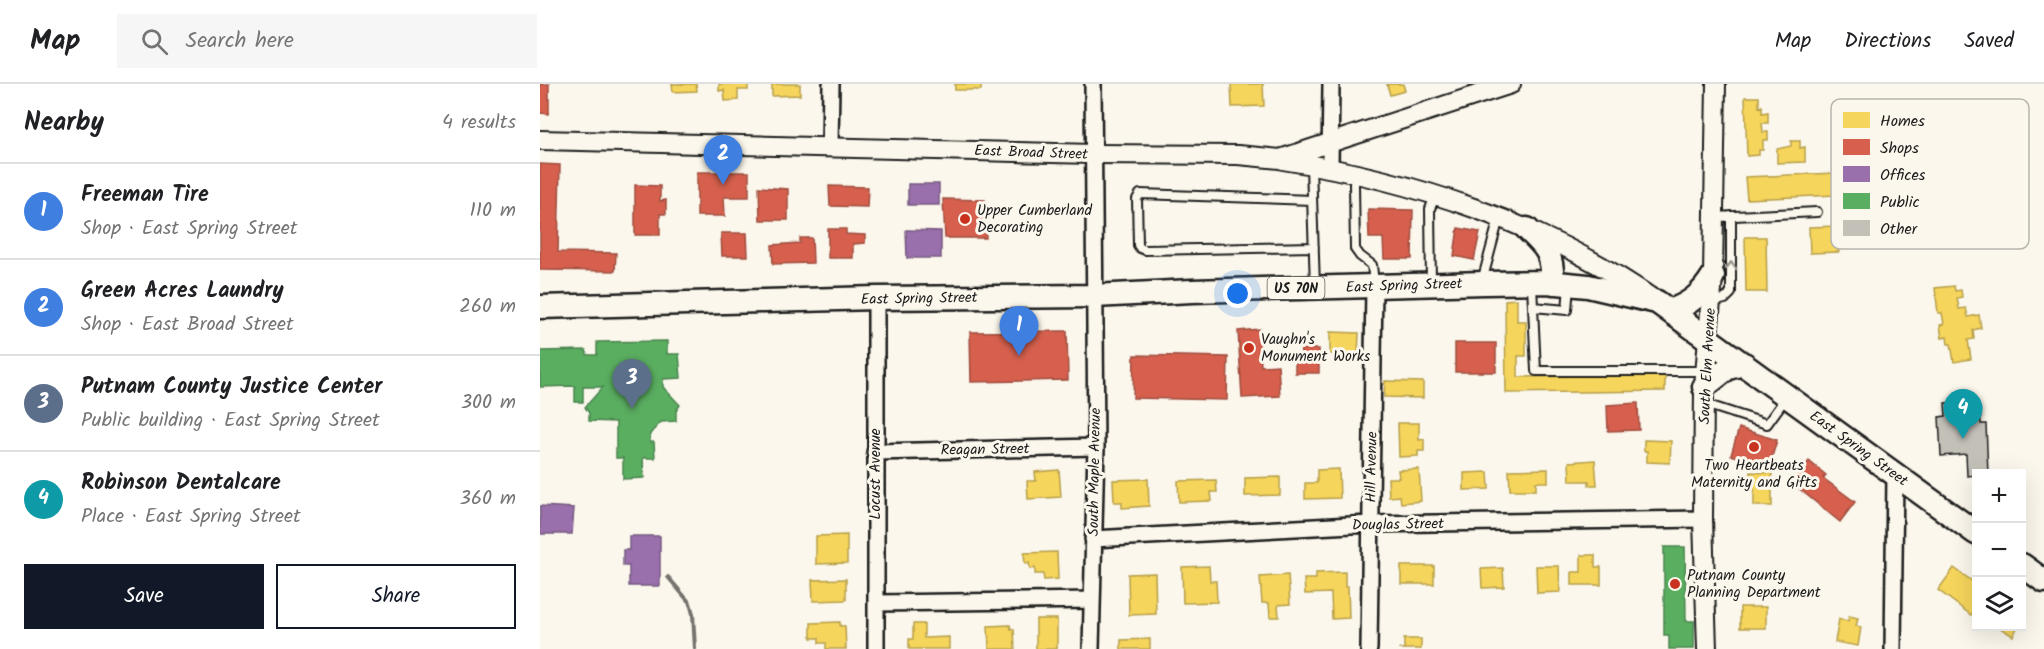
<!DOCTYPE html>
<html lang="en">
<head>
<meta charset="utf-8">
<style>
  :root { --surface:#fff; --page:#f6f6f6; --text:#202124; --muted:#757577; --line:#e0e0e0; --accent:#111827 }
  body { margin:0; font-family:Kalam,sans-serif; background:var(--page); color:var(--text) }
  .controls { position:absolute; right:18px; bottom:18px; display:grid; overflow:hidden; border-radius:0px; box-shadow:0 6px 24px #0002 }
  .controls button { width:54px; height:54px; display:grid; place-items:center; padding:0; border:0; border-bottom:2px solid var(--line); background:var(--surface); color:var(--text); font:30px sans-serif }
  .you { position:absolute; left:698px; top:210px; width:21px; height:21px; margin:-15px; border:4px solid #fff; border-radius:50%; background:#1a73e8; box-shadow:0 0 0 9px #1a73e833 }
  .badge { display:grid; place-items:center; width:39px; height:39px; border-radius:50%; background:var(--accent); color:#fff; font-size:20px; font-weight:700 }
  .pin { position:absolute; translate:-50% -50px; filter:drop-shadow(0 2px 3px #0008) }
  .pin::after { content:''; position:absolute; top:32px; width:21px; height:18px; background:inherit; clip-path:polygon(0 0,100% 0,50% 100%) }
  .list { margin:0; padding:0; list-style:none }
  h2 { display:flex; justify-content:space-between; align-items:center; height:78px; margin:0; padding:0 24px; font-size:26px }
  h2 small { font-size:20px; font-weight:400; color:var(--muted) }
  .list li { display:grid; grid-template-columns:39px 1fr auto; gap:18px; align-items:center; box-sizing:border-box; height:96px; padding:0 24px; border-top:2px solid var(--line) }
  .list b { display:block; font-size:22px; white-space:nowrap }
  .list p { margin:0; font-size:20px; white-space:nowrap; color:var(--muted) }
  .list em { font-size:20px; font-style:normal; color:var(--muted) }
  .actions { display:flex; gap:12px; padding:18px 24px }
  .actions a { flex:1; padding:14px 0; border:2px solid var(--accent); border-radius:0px; text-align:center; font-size:21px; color:var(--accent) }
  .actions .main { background:var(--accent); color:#fff }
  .icon { flex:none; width:33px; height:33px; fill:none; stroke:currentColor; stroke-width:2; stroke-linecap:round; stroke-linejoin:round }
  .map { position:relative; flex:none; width:1504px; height:565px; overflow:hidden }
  header { display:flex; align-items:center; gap:36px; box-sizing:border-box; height:84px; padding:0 30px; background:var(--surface); border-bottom:2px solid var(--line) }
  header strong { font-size:28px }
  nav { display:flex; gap:33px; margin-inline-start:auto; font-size:21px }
  .search { width:420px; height:54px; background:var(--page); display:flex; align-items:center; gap:15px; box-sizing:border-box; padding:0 21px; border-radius:0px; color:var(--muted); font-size:22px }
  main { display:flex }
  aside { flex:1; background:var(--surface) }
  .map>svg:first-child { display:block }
</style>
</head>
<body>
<header>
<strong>Map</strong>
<div class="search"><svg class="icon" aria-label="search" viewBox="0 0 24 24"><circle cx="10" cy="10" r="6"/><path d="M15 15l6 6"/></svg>Search here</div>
<nav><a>Map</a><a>Directions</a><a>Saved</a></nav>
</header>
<main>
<aside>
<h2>Nearby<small>4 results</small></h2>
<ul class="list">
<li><span class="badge" style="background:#3f7fe0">1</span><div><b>Freeman Tire</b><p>Shop · East Spring Street</p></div><em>110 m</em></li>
<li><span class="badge" style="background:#3f7fe0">2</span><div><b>Green Acres Laundry</b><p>Shop · East Broad Street</p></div><em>260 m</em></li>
<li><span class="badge" style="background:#5c6f8a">3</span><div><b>Putnam County Justice Center</b><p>Public building · East Spring Street</p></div><em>300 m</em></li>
<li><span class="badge" style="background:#0f9aa8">4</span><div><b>Robinson Dentalcare</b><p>Place · East Spring Street</p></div><em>360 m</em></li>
</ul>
<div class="actions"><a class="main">Save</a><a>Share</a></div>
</aside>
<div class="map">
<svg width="1504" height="565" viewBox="0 0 1504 565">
  <rect width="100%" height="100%" fill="#fbf7ec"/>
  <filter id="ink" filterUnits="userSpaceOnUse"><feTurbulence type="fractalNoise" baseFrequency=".0167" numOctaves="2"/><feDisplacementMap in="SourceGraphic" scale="12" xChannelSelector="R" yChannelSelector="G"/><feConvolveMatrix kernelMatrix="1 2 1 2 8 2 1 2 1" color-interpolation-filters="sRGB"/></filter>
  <g filter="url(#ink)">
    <path fill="#f6d55c" stroke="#b59e49" stroke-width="1.5" d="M132 0H156L157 7 133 8Z
      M179 0H208V6H198V16L185 17 184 6 179 7Z
      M232 0H260V11L232 12Z
      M415 0H441V6H415Z
      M691 0H723L724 22 692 23Z
      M847 0H863L865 7 850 11Z
      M1205 13H1219V23L1222 22V29L1228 28V39H1222L1223 48H1228V56H1223V66H1219V71L1207 72Z
      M1251 57H1260V64L1265 63V78L1237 79V65L1251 62Z
      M1296 89 1297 102 1316 101 1317 129 1297 130 1296 111 1207 115 1205 93Z
      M1298 142 1299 168 1270 169 1269 143Z
      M1205 153H1226L1227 208H1206Z
      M1414 202 1415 207 1421 206 1422 213 1417 214 1419 225 1426 224 1428 233 1439 231 1441 244 1433 246 1434 255 1428 256 1431 275 1414 278 1411 260H1408L1407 253 1402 254 1400 241 1404 240 1402 229H1398L1395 204Z
      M977 215V237H986V272H978V293L1125 291V307L966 309 965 216Z
      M790 248 819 249 818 271 790 270Z
      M845 297 883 298V314L844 313Z
      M858 339H879V356L884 355V367H878V372L859 373Z
      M1104 356 1131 357 1130 379 1107 378V367H1104Z
      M1055 376 1057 401H1049V397H1030L1029 378Z
      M799 385 800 414 765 415V399H777V386Z
      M879 385 881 417 861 419 860 412 849 413 848 394H859L858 386Z
      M1008 385V398H996V406H970L969 386Z
      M519 386 521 413 488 415 487 397H496L495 388Z
      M948 388 949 405 924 406V389Z
      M1210 388 1232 389V422H1214V405H1209Z
      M740 393V411L705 412V394Z
      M608 395 609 422 582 424V418H574L573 396Z
      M676 396 677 408H671L672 417 639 418 638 397Z
      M307 451V479L276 480V452Z
      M517 468 518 495 504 496 503 490H495V484L490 485 489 479 485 480 484 469Z
      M1041 471H1055V483H1061V501H1032V488H1041Z
      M669 482 670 497H676L677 518 643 519 642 483Z
      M861 482H894V500H861Z
      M996 482H1019L1020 508 997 509Z
      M963 484 964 503 942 504 941 485Z
      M1414 484 1436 500V524L1431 531 1398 506Z
      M805 488V503L808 502 809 534 792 535 791 509 765 510 764 495H776V489Z
      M615 489 616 530 589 531 588 490Z
      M748 491 750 520 738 521 739 533H730L729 519H722L720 493Z
      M306 495V516L273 517 272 496Z
      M1200 523H1226V544H1200Z
      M1309 532 1318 534 1316 542 1321 543 1318 562 1295 558 1299 535 1308 537Z
      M496 535H517V565H496Z
      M300 538V542H305L306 565H286V559H279V554H271V539Z
      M373 540H384V554L409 553V565H369V555H373Z
      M470 541 471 545H474L475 565H449L448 542Z
      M1457 542H1478L1473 552Z
      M610 555V565H581V556Z
      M864 555H881V565H858H864Z"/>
    <path fill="#d6604d" stroke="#9e4c3e" stroke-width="1.5" d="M0 0H9V30L0 29Z
      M0 80 20 81 18 168 76 169 75 187 0 186Z
      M157 88H209V113H184L185 132H157Z
      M95 101 120 102V117L126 116V130H120V151H95Z
      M289 102 328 103 327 123 290 122Z
      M219 103 248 105V136H220Z
      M403 115 445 116 446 154H405Z
      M828 125 873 126 872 175H844L843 154H829Z
      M918 144 940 148 934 176 914 172Z
      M288 145H306V150L325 151V159L313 160V174H288Z
      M181 149H207L208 172H182Z
      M260 154H272L273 179 233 180 232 161 260 159Z
      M719 245 721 282 738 281 740 312 702 314 698 247Z
      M527 247 528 296 431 298 430 248Z
      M915 259H956V288H915Z
      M761 265H779V289H755V278H760Z
      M594 271 688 273 687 316 593 314Z
      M1098 319 1099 346 1068 347 1067 321Z
      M1199 344 1237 356 1229 383 1191 371Z
      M1269 377 1286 391 1283 394 1315 418 1300 438 1252 399Z"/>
    <path fill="#9970ab" stroke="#745780" stroke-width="1.5" d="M368 100H399V121H368Z
      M366 146 401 147V174H367Z
      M0 422 34 424 32 450H0Z
      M89 452H120V502H89V482H83V466H89Z"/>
    <path fill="#5aae61" stroke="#47824c" stroke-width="1.5" d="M127 257V270H139L141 294 123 295V303L140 321 136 327V337L121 338 110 350V358H114L115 374H103L104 394 83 395V374H76V338L49 337V329L45 323 63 303H43V318H35V302L0 303V267L46 266 47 271H57V258Z
      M1124 463H1145L1146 537H1154V565H1129V551H1124Z"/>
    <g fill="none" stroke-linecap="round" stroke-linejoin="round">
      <path stroke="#74726e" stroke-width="4" d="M128 493 150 519 153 530 155 565"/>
    </g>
    <path fill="#c3c0b8" stroke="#1c1c1c" stroke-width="1.5" d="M1419 318V327L1440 326 1441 340H1446L1448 390 1427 392 1426 370 1401 372 1399 333 1406 332 1405 319Z"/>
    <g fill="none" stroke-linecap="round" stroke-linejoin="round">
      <defs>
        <path id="service" d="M771 82 775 202
          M816 91 814 100 815 165 820 172 832 181 834 200
          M772 116 600 110 597 115 598 161 600 164 605 166 774 163
          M1174 133 1277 128
          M945 197 944 190 959 134
          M891 199 890 125 895 112
          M992 201 993 223
          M1029 202 1027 226 993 223 996 287H1164
          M1172 218 1185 215 1191 209V132
          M1165 320 1227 340 1245 315"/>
        <path id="minor" d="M290 62 291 0
          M790 83 791 0
          M335 368 556 363
          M553 455 830 440 1163 435
          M337 519 552 516
          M336 565V214
          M551 565 556 363 553 0
          M829 565 834 202
          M1353 565 1355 391"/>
        <path id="tertiary" d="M0 56 553 70 698 71 740 75 971 0
          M743 76C872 96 1006 140 1113 215
          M1167 565 1163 435 1164 303 1173 192 1176 0"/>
        <path id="primary" d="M987 145C1008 165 1012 169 1013 199
          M0 223 336 214 554 212 652 207 945 199 1007 198 1048 202 1117 218 1436 449
          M1130 227C1150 220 1162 210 1173 192
          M1164 303 1188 284 1204 280
          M1482 481 1504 497"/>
      </defs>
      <use href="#service" stroke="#1c1c1c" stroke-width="12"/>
      <use href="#minor" stroke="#1c1c1c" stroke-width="20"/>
      <use href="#tertiary" stroke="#1c1c1c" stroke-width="22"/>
      <use href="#primary" stroke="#1c1c1c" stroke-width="27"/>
      <use href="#service" stroke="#fbf7ec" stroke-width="8"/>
      <use href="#minor" stroke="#fbf7ec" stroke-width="15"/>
      <use href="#tertiary" stroke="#fbf7ec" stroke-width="18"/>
      <use href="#primary" stroke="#fbf7ec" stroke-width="22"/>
    </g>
    <defs><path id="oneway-chevron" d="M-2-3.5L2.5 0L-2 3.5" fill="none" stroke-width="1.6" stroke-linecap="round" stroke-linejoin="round" transform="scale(1.5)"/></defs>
    <use stroke="#97948e" href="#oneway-chevron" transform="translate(1191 182) rotate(-90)"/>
  </g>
  <g fill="#c8321e" stroke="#fbf7ec" stroke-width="2">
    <circle cx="425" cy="135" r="6"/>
    <circle cx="709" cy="264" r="6"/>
    <circle cx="1214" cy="363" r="6"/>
    <circle cx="1135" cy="500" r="6"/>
  </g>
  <g text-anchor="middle" stroke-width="6" stroke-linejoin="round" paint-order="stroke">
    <rect fill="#fbf7ec" stroke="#5f5e5a" stroke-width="1.5" x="727.5" y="193" width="57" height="22" rx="4.5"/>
    <g font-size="14" font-weight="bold" fill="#1c1c1c">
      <text x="756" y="209">US 70N</text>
    </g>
    <g font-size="15" fill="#1c1c1c" stroke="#fbf7ec">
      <text transform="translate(491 68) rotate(2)" y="5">East Broad Street</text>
      <text transform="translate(864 201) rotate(-2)" y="5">East Spring Street</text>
      <text transform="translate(379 214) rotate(-1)" y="5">East Spring Street</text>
      <text transform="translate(1167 282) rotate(-87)" y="5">South Elm Avenue</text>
      <text transform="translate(1319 364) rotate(36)" y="5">East Spring Street</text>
      <text transform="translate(445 365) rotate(-1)" y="5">Reagan Street</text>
      <text transform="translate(831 383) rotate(-89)" y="5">Hill Avenue</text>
      <text transform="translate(554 388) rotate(-89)" y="5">South Maple Avenue</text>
      <text transform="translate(335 390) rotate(-90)" y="5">Locust Avenue</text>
      <text transform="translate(858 440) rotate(-1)" y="5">Douglas Street</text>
    </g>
    <g font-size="15" fill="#1c1c1c" stroke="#fbf7ec" text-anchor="start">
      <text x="437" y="131">Upper Cumberland<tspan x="437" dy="17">Decorating</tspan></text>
      <text x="721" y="260">Vaughn's<tspan x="721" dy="17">Monument Works</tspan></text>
      <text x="1214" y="386" text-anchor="middle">Two Heartbeats<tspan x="1214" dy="17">Maternity and Gifts</tspan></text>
      <text x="1147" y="496">Putnam County<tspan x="1147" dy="17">Planning Department</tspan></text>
    </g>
  </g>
  <rect x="1291" y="15" width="198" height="150" rx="9" fill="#fbf7ec" stroke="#b8b5ae" stroke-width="1.5"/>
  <rect x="1303" y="28" width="27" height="16" fill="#f6d55c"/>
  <rect x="1303" y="55" width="27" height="16" fill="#d6604d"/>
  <rect x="1303" y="82" width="27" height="16" fill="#9970ab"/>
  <rect x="1303" y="109" width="27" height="16" fill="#5aae61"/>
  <rect x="1303" y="136" width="27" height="16" fill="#c3c0b8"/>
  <g font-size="16" fill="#1c1c1c">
    <text x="1340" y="42">Homes</text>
    <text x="1340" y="69">Shops</text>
    <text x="1340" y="96">Offices</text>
    <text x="1340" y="123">Public</text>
    <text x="1340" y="150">Other</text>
  </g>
</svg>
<div class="controls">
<button>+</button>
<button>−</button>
<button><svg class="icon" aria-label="layers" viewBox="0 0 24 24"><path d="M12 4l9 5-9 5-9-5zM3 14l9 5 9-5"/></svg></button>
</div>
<div class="you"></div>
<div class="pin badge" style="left:479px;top:272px;background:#3f7fe0">1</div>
<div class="pin badge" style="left:183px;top:101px;background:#3f7fe0">2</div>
<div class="pin badge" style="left:92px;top:325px;background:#5c6f8a">3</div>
<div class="pin badge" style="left:1423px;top:355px;background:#0f9aa8">4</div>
</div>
</main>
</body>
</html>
